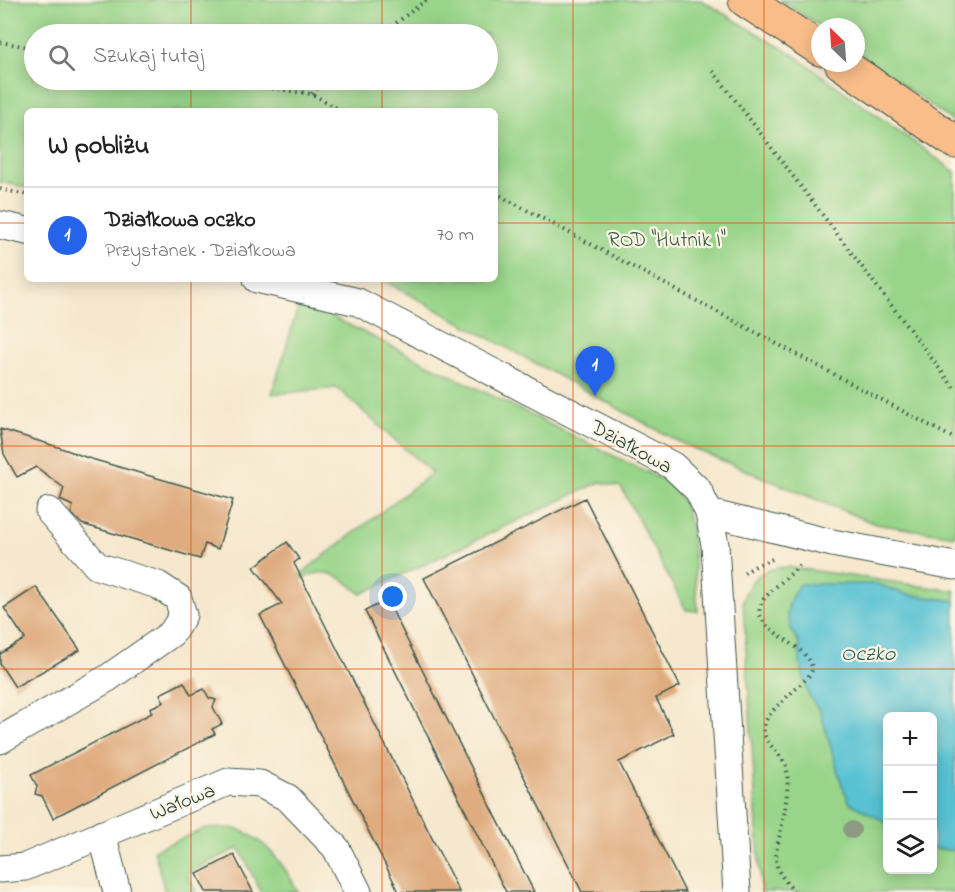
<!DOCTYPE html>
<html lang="pl">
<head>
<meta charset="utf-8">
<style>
  :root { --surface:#fff; --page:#f2f2f2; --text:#222; --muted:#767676; --line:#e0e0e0; --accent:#2563eb }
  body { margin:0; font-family:"Indie Flower",sans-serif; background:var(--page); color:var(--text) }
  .controls { position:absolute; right:18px; bottom:18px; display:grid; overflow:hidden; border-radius:9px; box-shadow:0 3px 15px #0003 }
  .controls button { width:54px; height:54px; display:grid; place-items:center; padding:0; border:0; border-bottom:2px solid var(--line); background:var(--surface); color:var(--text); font:30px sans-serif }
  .compass { position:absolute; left:811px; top:18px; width:54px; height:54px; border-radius:50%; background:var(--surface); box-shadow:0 3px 15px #0003; rotate:335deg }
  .you { position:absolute; left:393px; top:597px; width:21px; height:21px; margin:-15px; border:4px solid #fff; border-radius:50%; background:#1a73e8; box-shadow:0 0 0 9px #1a73e833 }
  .badge { display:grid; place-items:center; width:39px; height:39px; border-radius:50%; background:var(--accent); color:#fff; font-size:20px; font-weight:700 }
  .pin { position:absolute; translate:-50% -50px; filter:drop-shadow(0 2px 3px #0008) }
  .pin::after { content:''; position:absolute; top:32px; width:21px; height:18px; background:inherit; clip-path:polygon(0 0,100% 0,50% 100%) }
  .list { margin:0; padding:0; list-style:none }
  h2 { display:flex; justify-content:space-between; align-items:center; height:78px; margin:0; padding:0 24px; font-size:26px }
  h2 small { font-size:20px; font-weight:400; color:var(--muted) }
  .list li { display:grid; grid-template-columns:39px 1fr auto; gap:18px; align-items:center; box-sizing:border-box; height:96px; padding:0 24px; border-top:2px solid var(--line) }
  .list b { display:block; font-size:22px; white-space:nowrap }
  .list p { margin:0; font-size:20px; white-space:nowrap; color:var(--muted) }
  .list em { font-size:20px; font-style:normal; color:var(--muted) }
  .icon { flex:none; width:33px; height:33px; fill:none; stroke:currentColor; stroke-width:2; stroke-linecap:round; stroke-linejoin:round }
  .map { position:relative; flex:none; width:955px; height:892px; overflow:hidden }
  .search { position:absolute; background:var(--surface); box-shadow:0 3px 15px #0003; left:24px; top:24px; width:474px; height:66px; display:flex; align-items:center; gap:15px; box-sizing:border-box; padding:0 21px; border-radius:33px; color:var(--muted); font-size:22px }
  .panel { position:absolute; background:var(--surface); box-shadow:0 3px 15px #0003; left:24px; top:108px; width:474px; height:174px; border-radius:9px }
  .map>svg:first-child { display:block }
</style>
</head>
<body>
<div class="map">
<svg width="955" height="892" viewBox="0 0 955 892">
  <rect width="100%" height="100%" fill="#fcf5e5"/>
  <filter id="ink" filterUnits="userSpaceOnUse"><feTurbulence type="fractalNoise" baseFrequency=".0167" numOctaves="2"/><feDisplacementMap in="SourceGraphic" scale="12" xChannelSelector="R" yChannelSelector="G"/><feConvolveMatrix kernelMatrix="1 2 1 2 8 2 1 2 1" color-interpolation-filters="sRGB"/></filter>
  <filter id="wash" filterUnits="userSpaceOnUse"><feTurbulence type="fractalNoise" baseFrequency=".008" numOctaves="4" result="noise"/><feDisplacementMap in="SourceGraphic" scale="24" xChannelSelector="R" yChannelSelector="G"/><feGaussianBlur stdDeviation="1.35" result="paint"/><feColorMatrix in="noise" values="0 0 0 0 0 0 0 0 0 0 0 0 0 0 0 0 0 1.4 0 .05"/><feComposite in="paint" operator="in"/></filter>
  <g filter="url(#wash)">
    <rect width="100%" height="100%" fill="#f6e8ce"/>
    <path fill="#98d489" stroke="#5c885e" stroke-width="1.5" fill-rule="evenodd" d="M0 0H701L792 54 955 172V536L875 524 683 444 381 279H495V111H27V188L0 182ZM34 34H488V80H34Z
      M780 0H955V123L856 51V27H821Z
      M300 301 667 482 683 501 691 528 698 611 686 610 621 487 600 482 361 594C325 560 315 572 276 593L432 473 337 388 272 394Z
      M788 567 955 591V601L905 594 877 584 804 585 795 591 790 601 787 614 792 631 799 643 800 662 808 694 821 713 841 782 850 803 884 821 887 825 888 870H932L933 848 955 851V892H761L743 600C751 575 763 568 788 567Z
      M207 828C216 829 227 827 236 829 264 837 286 867 298 892H261L239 848 187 873 196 892H165L154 850Z"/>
    <path fill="#58c2d3" stroke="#3c8084" stroke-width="1.5" d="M799 584H877L905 594 955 601V851L933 848 932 716H888L887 825 884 821 850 803 841 782 821 713 808 694 800 662 799 643 792 631 787 614 790 601Z"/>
    <g id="blocks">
      <path fill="#dfac7f" d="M0 429 61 448 88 458 233 500 218 549 205 544 200 559 82 524 71 513 73 506 60 500 64 488 36 467 17 477 4 454Z
        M585 498 680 686 656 698 674 734 619 762 685 892H582L424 578Z
        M287 542 299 559 294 563 459 892H399L260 615 282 604 254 567Z
        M36 587 80 650 15 687 0 664V654L25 639 4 608Z
        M387 600 534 892H506L365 611Z
        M184 682 191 695 204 689 209 698 216 700 213 707 222 724 212 729 215 734 53 818 42 796 35 794 37 786 31 775 152 713 150 708 164 702 160 694Z
        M234 855 253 892H206L197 874Z"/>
    </g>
  </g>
  <g filter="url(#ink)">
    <use href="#blocks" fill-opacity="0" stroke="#3f574b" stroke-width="1.5"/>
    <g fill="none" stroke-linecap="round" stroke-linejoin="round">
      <defs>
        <path id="minor" d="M0 225 27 231
          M257 279 358 302 673 466 698 490 709 513 715 545 737 892
          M709 513 832 543 955 566
          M0 740 108 678 172 633 183 615 178 598 158 585 97 566 49 511
          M102 834 117 892
          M0 869 25 867 228 782 260 784 288 798 336 848 358 892"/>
        <path id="major" d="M745 0 820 49
          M841 63 955 142"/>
      </defs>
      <use href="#minor" stroke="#3f574b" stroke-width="29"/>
      <use href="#major" stroke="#3f574b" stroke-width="35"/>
      <path stroke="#3f574b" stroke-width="4" stroke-dasharray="1.5 4.5" stroke-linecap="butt" d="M382 34 426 0
        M0 42 34 48
        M713 71 955 389
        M213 80 312 94 342 111
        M312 94 325 80
        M0 189 27 195
        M495 193 955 439
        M744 573 757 565 775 558
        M794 892C789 885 778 874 777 865 774 854 779 840 781 829 785 811 789 789 787 770 784 752 758 743 765 723 771 705 812 680 812 669 811 643 746 630 762 602 767 592 792 575 801 563"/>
      <use href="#minor" stroke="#fff" stroke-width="27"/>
      <use href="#major" stroke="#f8bd89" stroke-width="33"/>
    </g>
    <circle fill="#8d9a83" cx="852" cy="830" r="9"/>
  </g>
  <path fill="none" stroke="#de580e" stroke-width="1.5" stroke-opacity="0.55" d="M191 0V34M382 0V34M573 0V892M764 0V892M191 80V111M382 80V111M0 223H27M495 223H955M191 279V892M382 279V892M0 446H955M0 669H955"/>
  <g text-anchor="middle" stroke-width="4.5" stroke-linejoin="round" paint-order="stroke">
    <g font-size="21" fill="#375b45" stroke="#fcf5e5">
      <text x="667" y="246">ROD "Hutnik I"</text>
    </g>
    <g font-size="21" fill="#1f3d34" stroke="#fcf5e5">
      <text transform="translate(632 446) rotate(29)" y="7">Działkowa</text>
      <text transform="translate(182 801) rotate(-22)" y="7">Wałowa</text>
    </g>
    <g font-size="22" font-style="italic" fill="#2d5e5c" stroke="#fcf5e5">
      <text x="868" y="660">Oczko</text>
    </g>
  </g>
</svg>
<div class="controls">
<button>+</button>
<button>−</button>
<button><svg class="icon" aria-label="layers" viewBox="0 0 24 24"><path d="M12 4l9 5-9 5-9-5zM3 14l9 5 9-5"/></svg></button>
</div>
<svg class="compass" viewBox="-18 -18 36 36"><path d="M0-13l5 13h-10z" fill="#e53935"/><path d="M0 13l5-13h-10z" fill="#767676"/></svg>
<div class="you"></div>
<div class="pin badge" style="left:595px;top:396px">1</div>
<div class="search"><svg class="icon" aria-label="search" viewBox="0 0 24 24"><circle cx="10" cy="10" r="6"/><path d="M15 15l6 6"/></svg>Szukaj tutaj</div>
<section class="panel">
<h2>W pobliżu<small></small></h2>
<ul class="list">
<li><span class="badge">1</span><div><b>Działkowa oczko</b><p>Przystanek · Działkowa</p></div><em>70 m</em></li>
</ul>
</section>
</div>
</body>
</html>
